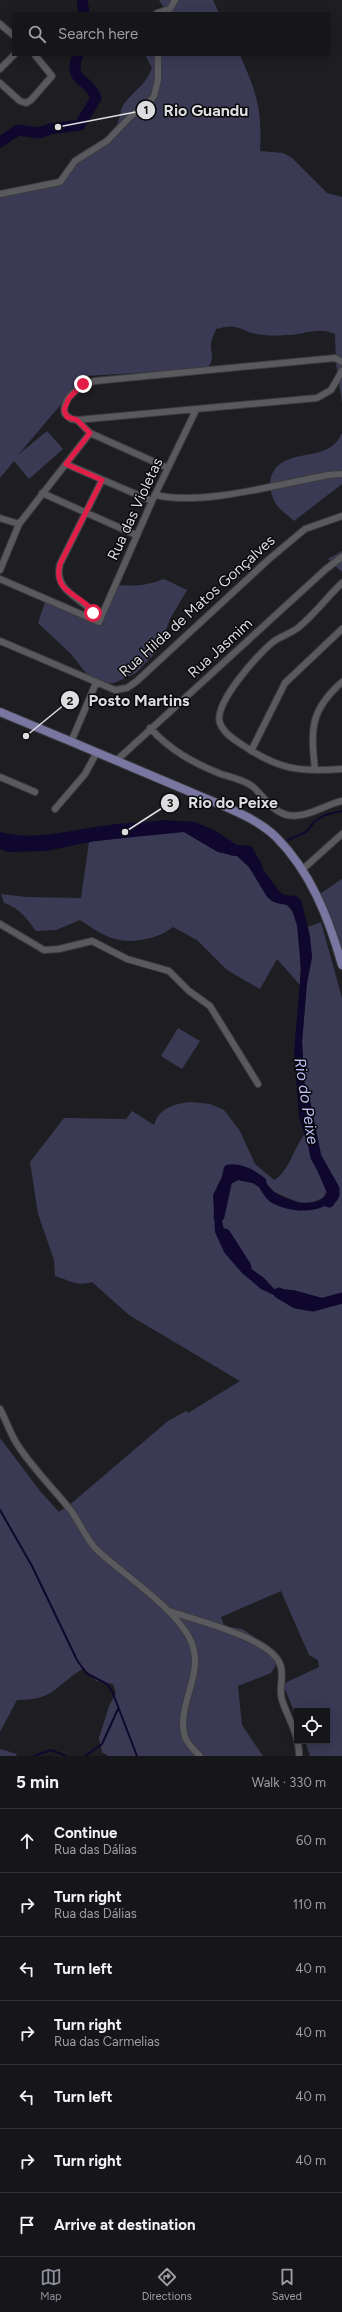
<!DOCTYPE html>
<html lang="en">
<head>
<meta charset="utf-8">
<style>
  :root { --surface:#16161a; --page:#232327; --text:#f1f3f6; --muted:#9e9fa2; --line:#353539; --accent:#8c9099 }
  body { margin:0; font-family:Figtree,sans-serif; background:var(--page); color:var(--text) }
  .controls { position:absolute; right:12px; bottom:12px; display:grid; overflow:hidden; border-radius:0px; box-shadow:0 2px 10px #0003 }
  .controls button { width:36px; height:36px; display:grid; place-items:center; padding:0; border:0; border-bottom:1px solid var(--line); background:var(--surface); color:var(--text); font:20px sans-serif }
  .stop { position:absolute; width:12px; height:12px; margin:-9px; border:3px solid #e11d48; border-radius:50%; background:#fff }
  .stop.end { background:#e11d48; border-color:#fff; box-shadow:0 1px 4px #0008 }
  .list { margin:0; padding:0; list-style:none }
  h2 { display:flex; justify-content:space-between; align-items:center; height:52px; margin:0; padding:0 16px; font-size:17px }
  h2 small { font-size:13px; font-weight:400; color:var(--muted) }
  .list li { display:grid; grid-template-columns:26px 1fr auto; gap:12px; align-items:center; box-sizing:border-box; height:64px; padding:0 16px; border-top:1px solid var(--line) }
  .list b { display:block; font-size:15px; white-space:nowrap }
  .list p { margin:0; font-size:13px; white-space:nowrap; color:var(--muted) }
  .list em { font-size:13px; font-style:normal; color:var(--muted) }
  .icon { flex:none; width:22px; height:22px; fill:none; stroke:currentColor; stroke-width:2; stroke-linecap:round; stroke-linejoin:round }
  .map { position:relative; flex:none; width:342px; height:1756px; overflow:hidden }
  .search { position:absolute; background:var(--surface); box-shadow:0 2px 10px #0003; left:12px; right:12px; top:12px; height:44px; display:flex; align-items:center; gap:10px; box-sizing:border-box; padding:0 14px; border-radius:0px; color:var(--muted); font-size:15px }
  .sheet { height:500px; background:var(--surface) }
  nav { display:flex; justify-content:space-around; align-items:center; box-sizing:border-box; height:56px; border-top:1px solid var(--line); background:var(--surface); font-size:11px; color:var(--muted) }
  nav a { display:grid; justify-items:center; gap:2px }
  nav .on { color:var(--accent) }
  .map>svg:first-child { display:block }
</style>
</head>
<body>
<div class="map">
<svg width="342" height="1756" viewBox="0 0 342 1756">
  <rect width="100%" height="100%" fill="#1e1e22"/>
  <path fill="#3b3a55" d="M159 0H213L219 13H161L164 8Z
    M145 55H240C257 94 262 108 260 151L283 153 291 157 327 193 342 197V403L336 363 335 334C320 326 303 335 286 335 276 336 263 336 252 333 235 327 235 324 216 329 215 333 212 338 211 342 210 353 216 361 206 369L85 376 18 455 47 431 63 449 29 479 14 461 0 478V190L57 182 65 174 72 159C88 154 111 141 117 125 120 118 120 110 124 104 133 91 147 84 152 68Z
    M342 433V484L294 521C289 516 280 510 276 504 266 488 268 468 287 460 306 452 332 457 342 433Z
    M342 551V572L328 559Z
    M164 579 187 590 170 619 158 650 136 673 114 683H103L90 678 71 654 38 623 45 602 97 623 112 584C131 587 146 586 164 579Z
    M169 832H184L218 852 237 856 249 867 271 901C276 903 285 903 288 906 302 919 301 967 300 985L277 959 260 989 227 970 197 940 173 927C167 932 158 936 150 938 120 946 105 937 80 920L56 930 36 931C26 918 20 908 4 903L1 894 26 897 81 898 89 842Z
    M342 879V961L321 893Z
    M321 922 342 998V1295L322 1298 293 1290 274 1289C266 1280 257 1275 248 1267 242 1262 238 1256 235 1249 220 1226 218 1214 225 1187L238 1180 257 1184 263 1193 299 1211 336 1192 313 1145 307 1126 302 1042 307 983 312 957 308 927Z
    M178 1028 200 1041 182 1069 161 1056Z
    M190 1102 210 1104 224 1110 240 1131 255 1164 274 1180C288 1174 294 1147 305 1134L315 1165 327 1190 323 1198 313 1202 300 1203 274 1192 261 1177 227 1168 217 1186 215 1232 261 1289 321 1308 335 1302H342V1756H310L305 1741H327V1711H297V1719L285 1689V1683L319 1667 318 1660 309 1655 281 1591 221 1617 225 1628C230 1628 236 1627 241 1629 251 1632 275 1655 276 1665L271 1673 238 1686 242 1725 263 1756H108L102 1752 99 1738 109 1706 116 1693 113 1684 96 1681 84 1668C55 1685 56 1700 17 1700L0 1732V1438L40 1491 59 1512 73 1502 168 1421 186 1411 188 1413 240 1381 129 1315 92 1282C76 1287 69 1280 55 1276L54 1260 38 1214 30 1162 64 1118 126 1119 132 1111 154 1125C159 1108 174 1104 190 1102Z
    M0 1749 17 1754 16 1756H0Z"/>
  <path fill="#0f072d" d="M163 820 195 822 216 831 253 856 279 891 284 895 296 896 301 900 310 936 312 957 307 983 302 1042 307 1126 313 1145 336 1193C329 1216 289 1213 272 1203 265 1199 262 1191 257 1184L238 1180 225 1187 220 1212 224 1232 242 1262 264 1278 274 1289 293 1290 322 1298 342 1295V1302H335L321 1308 280 1298 261 1289 242 1273 224 1252 215 1232 213 1195 227 1168C236 1170 252 1172 260 1177 265 1180 268 1187 273 1191 286 1201 317 1211 327 1193L315 1165 299 1118 294 1053 301 969 297 925 292 910 287 905 276 903 267 897 249 867 237 856 218 852 184 832 95 841 46 851 8 852 0 849V832C39 842 71 829 110 825 128 822 145 823 163 820Z"/>
  <g fill="none" stroke-linecap="round" stroke-linejoin="round">
    <path stroke="#0f072d" stroke-width="2" d="M288 840 306 832 315 821 325 815 342 811
      M0 1510 32 1566 77 1660 86 1673 107 1684 112 1691 137 1756
      M34 1756 51 1750 66 1756
      M85 1756 102 1744 118 1709"/>
    <path stroke="#0f072d" stroke-width="11" d="M82 0 84 13
      M0 142 18 130 39 133 50 129 80 125 96 98C89 77 67 83 78 55
      M232 850 248 851 257 867
      M305 1103 316 1157 334 1189V1195L329 1202
      M219 1216 229 1170C241 1168 252 1175 261 1182
      M225 1234 246 1267
      M279 1293 296 1303 313 1306 342 1298"/>
    <defs>
      <path id="minor" d="M157 13 170 9 175 0
        M0 24 13 35
        M0 69 14 55
        M0 83 20 101 26 103 31 100 52 76 35 55
        M0 194 60 182 75 161 107 141 131 116 147 105 154 96 158 80V55
        M77 420 317 398 331 390 342 371
        M66 464 152 501
        M168 468 90 433 77 420 71 419 65 414C60 398 82 384 95 381L335 358 342 362
        M42 493 136 535
        M155 495C203 506 279 484 328 475L342 474
        M0 518 19 524
        M0 570 19 524 90 433
        M0 579 99 622 152 501 196 410
        M342 583C327 597 315 614 299 627 292 633 281 636 273 642 258 654 213 704 220 723 223 733 236 741 244 746 280 770 300 772 342 769
        M92 618 91 610C76 596 54 589 60 564L102 480
        M0 641 115 690 127 688 137 681 268 560 305 529 342 516
        M150 728C170 750 193 763 221 774 230 777 244 780 252 786 263 795 271 811 287 815 306 819 324 805 342 801
        M71 742 96 683
        M251 751 285 683 342 629
        M117 760 326 569 342 557
        M315 770C311 730 309 711 342 682
        M0 777 35 792
        M55 809 85 774 97 752
        M303 869 342 834
        M0 924 44 950 59 949 92 941 127 959 169 971 189 991 210 1006 258 1084
        M0 1409C6 1420 10 1433 17 1444 33 1469 54 1489 72 1512 80 1524 87 1540 97 1550 124 1575 172 1606 189 1637 208 1673 175 1703 185 1737 188 1745 194 1750 200 1756
        M169 1611C196 1620 270 1638 280 1664 285 1676 278 1688 282 1700 288 1718 300 1737 299 1756"/>
      <path id="major" d="M0 712C63 738 125 764 188 791 215 803 255 816 276 837 311 872 329 919 342 965"/>
    </defs>
    <use href="#minor" stroke="#3b3b3f" stroke-width="8"/>
    <use href="#major" stroke="#3b3b3f" stroke-width="10"/>
    <use href="#minor" stroke="#59595e" stroke-width="6"/>
    <use href="#major" stroke="#7976a1" stroke-width="8"/>
  </g>
  <g fill="none" stroke-linecap="round" stroke-linejoin="round">
    <path stroke="#e11d48" stroke-width="5" d="M83 384 69 398 64 410 67 417 77 420 90 433 66 464 102 480 60 564C52 595 83 593 93 613"/>
  </g>
  <g text-anchor="middle" stroke-width="3" stroke-linejoin="round" paint-order="stroke">
    <g font-size="15" fill="#dddde0" stroke="#08080a">
      <text transform="translate(135 509) rotate(-65)" y="5">Rua das Violetas</text>
      <text transform="translate(197 606) rotate(-42)" y="5">Rua Hilda de Matos Gonçalves</text>
      <text transform="translate(220 648) rotate(-42)" y="5">Rua Jasmim</text>
    </g>
    <g font-size="16" font-style="italic" fill="#bdbbf6" stroke="#08080a">
      <text transform="translate(307 1101) rotate(81)" y="6">Rio do Peixe</text>
    </g>
  </g>
  <path fill="none" stroke="#dddde0" stroke-width="1.5" d="M58 127L146 110M26 736L70 700M125 832L170 803"/>
  <g fill="#dddde0" stroke="#08080a" stroke-width="1.5">
    <circle cx="58" cy="127" r="4"/>
    <circle cx="26" cy="736" r="4"/>
    <circle cx="125" cy="832" r="4"/>
    <circle cx="146" cy="110" r="10"/>
    <circle cx="70" cy="700" r="10"/>
    <circle cx="170" cy="803" r="10"/>
  </g>
  <g font-size="12" text-anchor="middle" font-weight="bold" fill="#111">
    <text x="146" y="114">1</text>
    <text x="70" y="705">2</text>
    <text x="170" y="807">3</text>
  </g>
  <g font-size="16" text-anchor="middle" font-weight="bold" fill="#dddde0" stroke="#08080a" stroke-width="3" stroke-linejoin="round" paint-order="stroke">
    <text x="206" y="116">Rio Guandu</text>
    <text x="139" y="706">Posto Martins</text>
    <text x="233" y="808">Rio do Peixe</text>
  </g>
</svg>
<div class="controls">
<button><svg class="icon" aria-label="locate" viewBox="0 0 24 24"><circle cx="12" cy="12" r="6"/><path d="M12 2v4M12 18v4M2 12h4M18 12h4"/></svg></button>
</div>
<div class="stop" style="left:93px;top:613px"></div>
<div class="stop end" style="left:83px;top:384px"></div>
<div class="search"><svg class="icon" aria-label="search" viewBox="0 0 24 24"><circle cx="10" cy="10" r="6"/><path d="M15 15l6 6"/></svg>Search here</div>
</div>
<section class="sheet">
<h2>5 min<small>Walk · 330 m</small></h2>
<ul class="list">
<li><svg class="icon" aria-label="ahead" viewBox="0 0 24 24"><path d="M12 20V5M6 11l6-6 6 6"/></svg><div><b>Continue</b><p>Rua das Dálias</p></div><em>60 m</em></li>
<li><svg class="icon" aria-label="right" viewBox="0 0 24 24"><path d="M7 20v-9h11M14 6l5 5-5 5"/></svg><div><b>Turn right</b><p>Rua das Dálias</p></div><em>110 m</em></li>
<li><svg class="icon" aria-label="left" viewBox="0 0 24 24"><path d="M17 20v-9H6M10 6l-5 5 5 5"/></svg><div><b>Turn left</b></div><em>40 m</em></li>
<li><svg class="icon" aria-label="right" viewBox="0 0 24 24"><path d="M7 20v-9h11M14 6l5 5-5 5"/></svg><div><b>Turn right</b><p>Rua das Carmelias</p></div><em>40 m</em></li>
<li><svg class="icon" aria-label="left" viewBox="0 0 24 24"><path d="M17 20v-9H6M10 6l-5 5 5 5"/></svg><div><b>Turn left</b></div><em>40 m</em></li>
<li><svg class="icon" aria-label="right" viewBox="0 0 24 24"><path d="M7 20v-9h11M14 6l5 5-5 5"/></svg><div><b>Turn right</b></div><em>40 m</em></li>
<li><svg class="icon" aria-label="arrive" viewBox="0 0 24 24"><path d="M6 21V4h12l-3 4 3 4H6"/></svg><div><b>Arrive at destination</b></div></li>
</ul>
</section>
<nav>
<a class="on"><svg class="icon" aria-label="map" viewBox="0 0 24 24"><path d="M3 6l6-2 6 2 6-2v14l-6 2-6-2-6 2zM9 4v14M15 6v14"/></svg>Map</a>
<a><svg class="icon" aria-label="directions" viewBox="0 0 24 24"><path d="M12 3l9 9-9 9-9-9zM9 14v-3h6M13 9l2 2-2 2"/></svg>Directions</a>
<a><svg class="icon" aria-label="saved" viewBox="0 0 24 24"><path d="M7 4h10v16l-5-4-5 4z"/></svg>Saved</a>
</nav>
</body>
</html>
